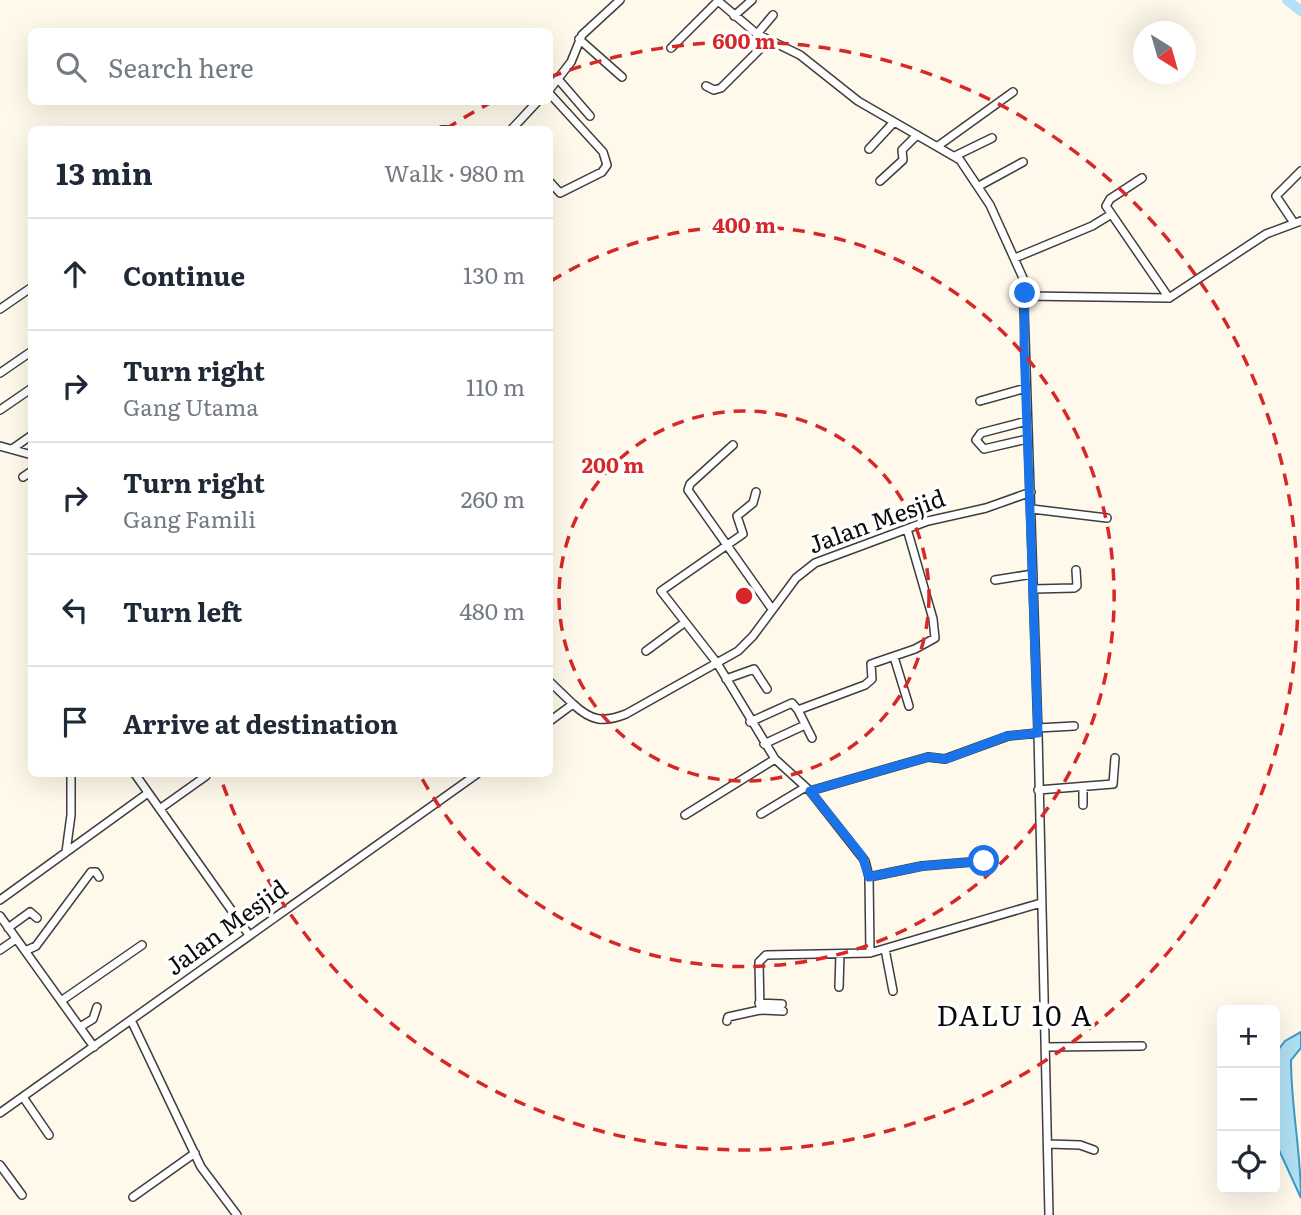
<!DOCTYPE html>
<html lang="en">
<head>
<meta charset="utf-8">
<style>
  :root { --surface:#fff; --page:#f6f6f7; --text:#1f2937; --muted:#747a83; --line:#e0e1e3 }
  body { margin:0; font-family:Literata,serif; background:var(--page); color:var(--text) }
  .controls { position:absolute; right:21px; bottom:21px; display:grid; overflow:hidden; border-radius:10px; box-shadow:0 7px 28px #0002 }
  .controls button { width:63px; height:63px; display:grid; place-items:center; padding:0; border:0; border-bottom:2px solid var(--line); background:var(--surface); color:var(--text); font:35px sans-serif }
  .compass { position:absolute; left:1133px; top:21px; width:63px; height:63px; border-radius:50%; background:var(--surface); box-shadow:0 7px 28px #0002; rotate:143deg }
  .stop { position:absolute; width:21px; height:21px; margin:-16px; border:5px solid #1a73e8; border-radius:50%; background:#fff }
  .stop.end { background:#1a73e8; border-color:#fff; box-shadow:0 2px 7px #0008 }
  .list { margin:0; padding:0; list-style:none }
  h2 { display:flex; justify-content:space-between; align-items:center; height:91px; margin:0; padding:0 28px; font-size:30px }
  h2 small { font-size:23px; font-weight:400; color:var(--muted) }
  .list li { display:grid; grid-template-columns:46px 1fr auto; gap:21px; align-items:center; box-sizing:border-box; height:112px; padding:0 28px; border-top:2px solid var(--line) }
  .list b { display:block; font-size:26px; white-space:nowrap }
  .list p { margin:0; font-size:23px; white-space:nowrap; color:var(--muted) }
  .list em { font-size:23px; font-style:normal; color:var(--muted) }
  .icon { flex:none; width:38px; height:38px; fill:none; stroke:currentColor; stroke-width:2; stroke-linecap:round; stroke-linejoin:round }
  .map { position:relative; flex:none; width:1301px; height:1215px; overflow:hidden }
  .search { position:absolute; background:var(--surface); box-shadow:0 7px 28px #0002; left:28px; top:28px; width:525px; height:77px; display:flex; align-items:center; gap:18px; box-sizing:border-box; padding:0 24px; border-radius:10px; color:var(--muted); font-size:26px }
  .panel { position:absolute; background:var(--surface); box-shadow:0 7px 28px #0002; left:28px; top:126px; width:525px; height:651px; border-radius:10px }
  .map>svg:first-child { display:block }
</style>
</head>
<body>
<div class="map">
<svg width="1301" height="1215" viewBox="0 0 1301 1215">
  <rect width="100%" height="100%" fill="#fef9ea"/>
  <path fill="#b0e1f4" stroke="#399dc9" stroke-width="2" d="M1301 1032V1048L1291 1060C1291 1107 1301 1152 1301 1198L1278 1148 1275 1054 1285 1041Z"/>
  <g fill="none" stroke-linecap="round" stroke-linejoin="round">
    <path stroke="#b0e1f4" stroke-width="10" d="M1287 0 1301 11"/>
    <defs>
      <path id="minor" d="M717 0 757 34 800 55 858 101 960 160 990 205 1023 278 1038 733 1049 1215
        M734 16 752 0
        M757 34 773 15
        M579 39 622 77
        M671 48 718 1
        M558 79 590 116
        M706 86 714 90 721 88 769 40
        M550 89 571 62 582 35 620 0
        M550 94 603 152 607 165 602 172 560 193 550 182
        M442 130H447
        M511 130 537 102
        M938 146 1013 92
        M869 149 894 122
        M955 156 992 138
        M1142 178 1110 199 1106 206 1169 298
        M880 181 903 160 902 150 917 135
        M979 186 1023 162
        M1294 223 1276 196 1301 171
        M1015 258 1092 226 1110 215
        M1025 296 1169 298 1266 234 1301 221
        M0 309 32 287
        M0 373 32 351
        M980 401 1026 388
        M0 410 32 388
        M1027 421 981 433 976 440 984 449 1027 439
        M733 445 690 484 688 490 772 609
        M0 446 32 455
        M12 449 32 435
        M23 477 32 471
        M756 492 753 503 737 516 743 534 661 591 717 663 775 759 810 791 865 861 869 877 870 953
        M1032 509 1107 518
        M995 580 1033 574
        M1034 589 1074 588 1077 586 1076 570
        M646 651 684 623
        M894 657 909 706
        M726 679 754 669 767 689
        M550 682 573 704
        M550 721 573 704C591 721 603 723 626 714L738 651 753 636 796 578 815 563 928 521 986 508 1031 492
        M750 722 792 703 798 710
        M1038 728 1074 726
        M812 738 798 710 865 685 872 679 871 664 915 649 935 638 933 619 907 529
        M764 744 805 725
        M135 774 249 935
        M1038 790 1113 784 1115 758
        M810 791 928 757 945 759 1008 736 1038 733
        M1083 805V787
        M161 808 206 776
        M761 814 804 788
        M685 815 775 759
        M66 852 71 815V774
        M869 877 922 866 984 861
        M0 900 148 793
        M0 916 94 1047
        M8 928 30 912 37 918
        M885 949 893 991
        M0 950 16 939
        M25 951 36 946 91 872H96L99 877
        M839 987 840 954
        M61 1001 142 945
        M759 1003 782 1004
        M760 1010 759 962 766 955 870 953 1041 903
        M131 1020 201 1167 237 1215
        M727 1021 728 1017 760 1010 783 1011
        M80 1027 93 1019 97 1007
        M1046 1047 1142 1046
        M23 1097 49 1135
        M0 1113 477 774
        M1048 1144 1080 1145 1094 1150
        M0 1165 22 1195
        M133 1197 195 1153"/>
    </defs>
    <use href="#minor" stroke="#3e3e3e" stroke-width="10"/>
    <use href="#minor" stroke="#fff" stroke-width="7"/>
  </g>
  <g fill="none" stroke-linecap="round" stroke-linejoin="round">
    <path stroke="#1a73e8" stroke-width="9" d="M984 861 922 866 869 877 862 856 810 791 928 757 946 759 1007 736 1038 733 1024 345 1025 293"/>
  </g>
  <g fill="none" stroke="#d62828" stroke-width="3.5" stroke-dasharray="12 9">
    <circle cx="744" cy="596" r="185"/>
    <path d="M551 281A370 370 0 1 1 420 775"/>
    <path d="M446 129A554 554 0 0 1 492 102M550 77A554 554 0 1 1 220 776"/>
  </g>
  <g text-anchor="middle" stroke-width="7" stroke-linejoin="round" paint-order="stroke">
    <g font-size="24" fill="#0b0b0b" stroke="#fff">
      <text transform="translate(877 522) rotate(-20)" y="8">Jalan Mesjid</text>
      <text transform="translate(227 928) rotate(-36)" y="8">Jalan Mesjid</text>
    </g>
    <g font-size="28" letter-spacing="2" fill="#0b0b0b" stroke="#fff">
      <text x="1015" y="1026">DALU 10 A</text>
    </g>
  </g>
  <circle cx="744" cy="596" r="10" fill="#d62828" stroke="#fff" stroke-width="3.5"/>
  <g font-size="21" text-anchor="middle" font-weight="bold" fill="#d62828" stroke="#fff" stroke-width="7" stroke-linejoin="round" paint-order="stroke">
    <text x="744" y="49">600 m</text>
    <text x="744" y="233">400 m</text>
    <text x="613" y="473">200 m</text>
  </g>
</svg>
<div class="controls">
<button>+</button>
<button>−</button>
<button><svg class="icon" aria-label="locate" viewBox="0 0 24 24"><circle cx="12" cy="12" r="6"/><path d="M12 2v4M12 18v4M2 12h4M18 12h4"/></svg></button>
</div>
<svg class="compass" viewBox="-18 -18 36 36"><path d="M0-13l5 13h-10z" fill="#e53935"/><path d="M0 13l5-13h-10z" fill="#747a83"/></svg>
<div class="stop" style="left:984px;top:861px"></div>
<div class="stop end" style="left:1025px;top:293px"></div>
<div class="search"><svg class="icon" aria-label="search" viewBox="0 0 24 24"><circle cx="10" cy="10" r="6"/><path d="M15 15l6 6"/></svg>Search here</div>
<section class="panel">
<h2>13 min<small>Walk · 980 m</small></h2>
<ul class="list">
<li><svg class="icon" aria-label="ahead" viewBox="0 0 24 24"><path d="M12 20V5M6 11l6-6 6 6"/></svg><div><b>Continue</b></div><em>130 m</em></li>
<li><svg class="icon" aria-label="right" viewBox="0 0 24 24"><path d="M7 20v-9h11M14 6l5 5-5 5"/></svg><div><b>Turn right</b><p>Gang Utama</p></div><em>110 m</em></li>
<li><svg class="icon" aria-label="right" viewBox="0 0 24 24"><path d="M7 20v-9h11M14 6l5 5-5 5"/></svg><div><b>Turn right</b><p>Gang Famili</p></div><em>260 m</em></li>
<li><svg class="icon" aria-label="left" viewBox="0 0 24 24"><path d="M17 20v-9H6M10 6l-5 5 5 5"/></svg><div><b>Turn left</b></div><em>480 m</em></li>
<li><svg class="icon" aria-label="arrive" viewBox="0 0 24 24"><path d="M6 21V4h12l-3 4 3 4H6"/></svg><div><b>Arrive at destination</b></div></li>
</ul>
</section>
</div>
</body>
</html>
